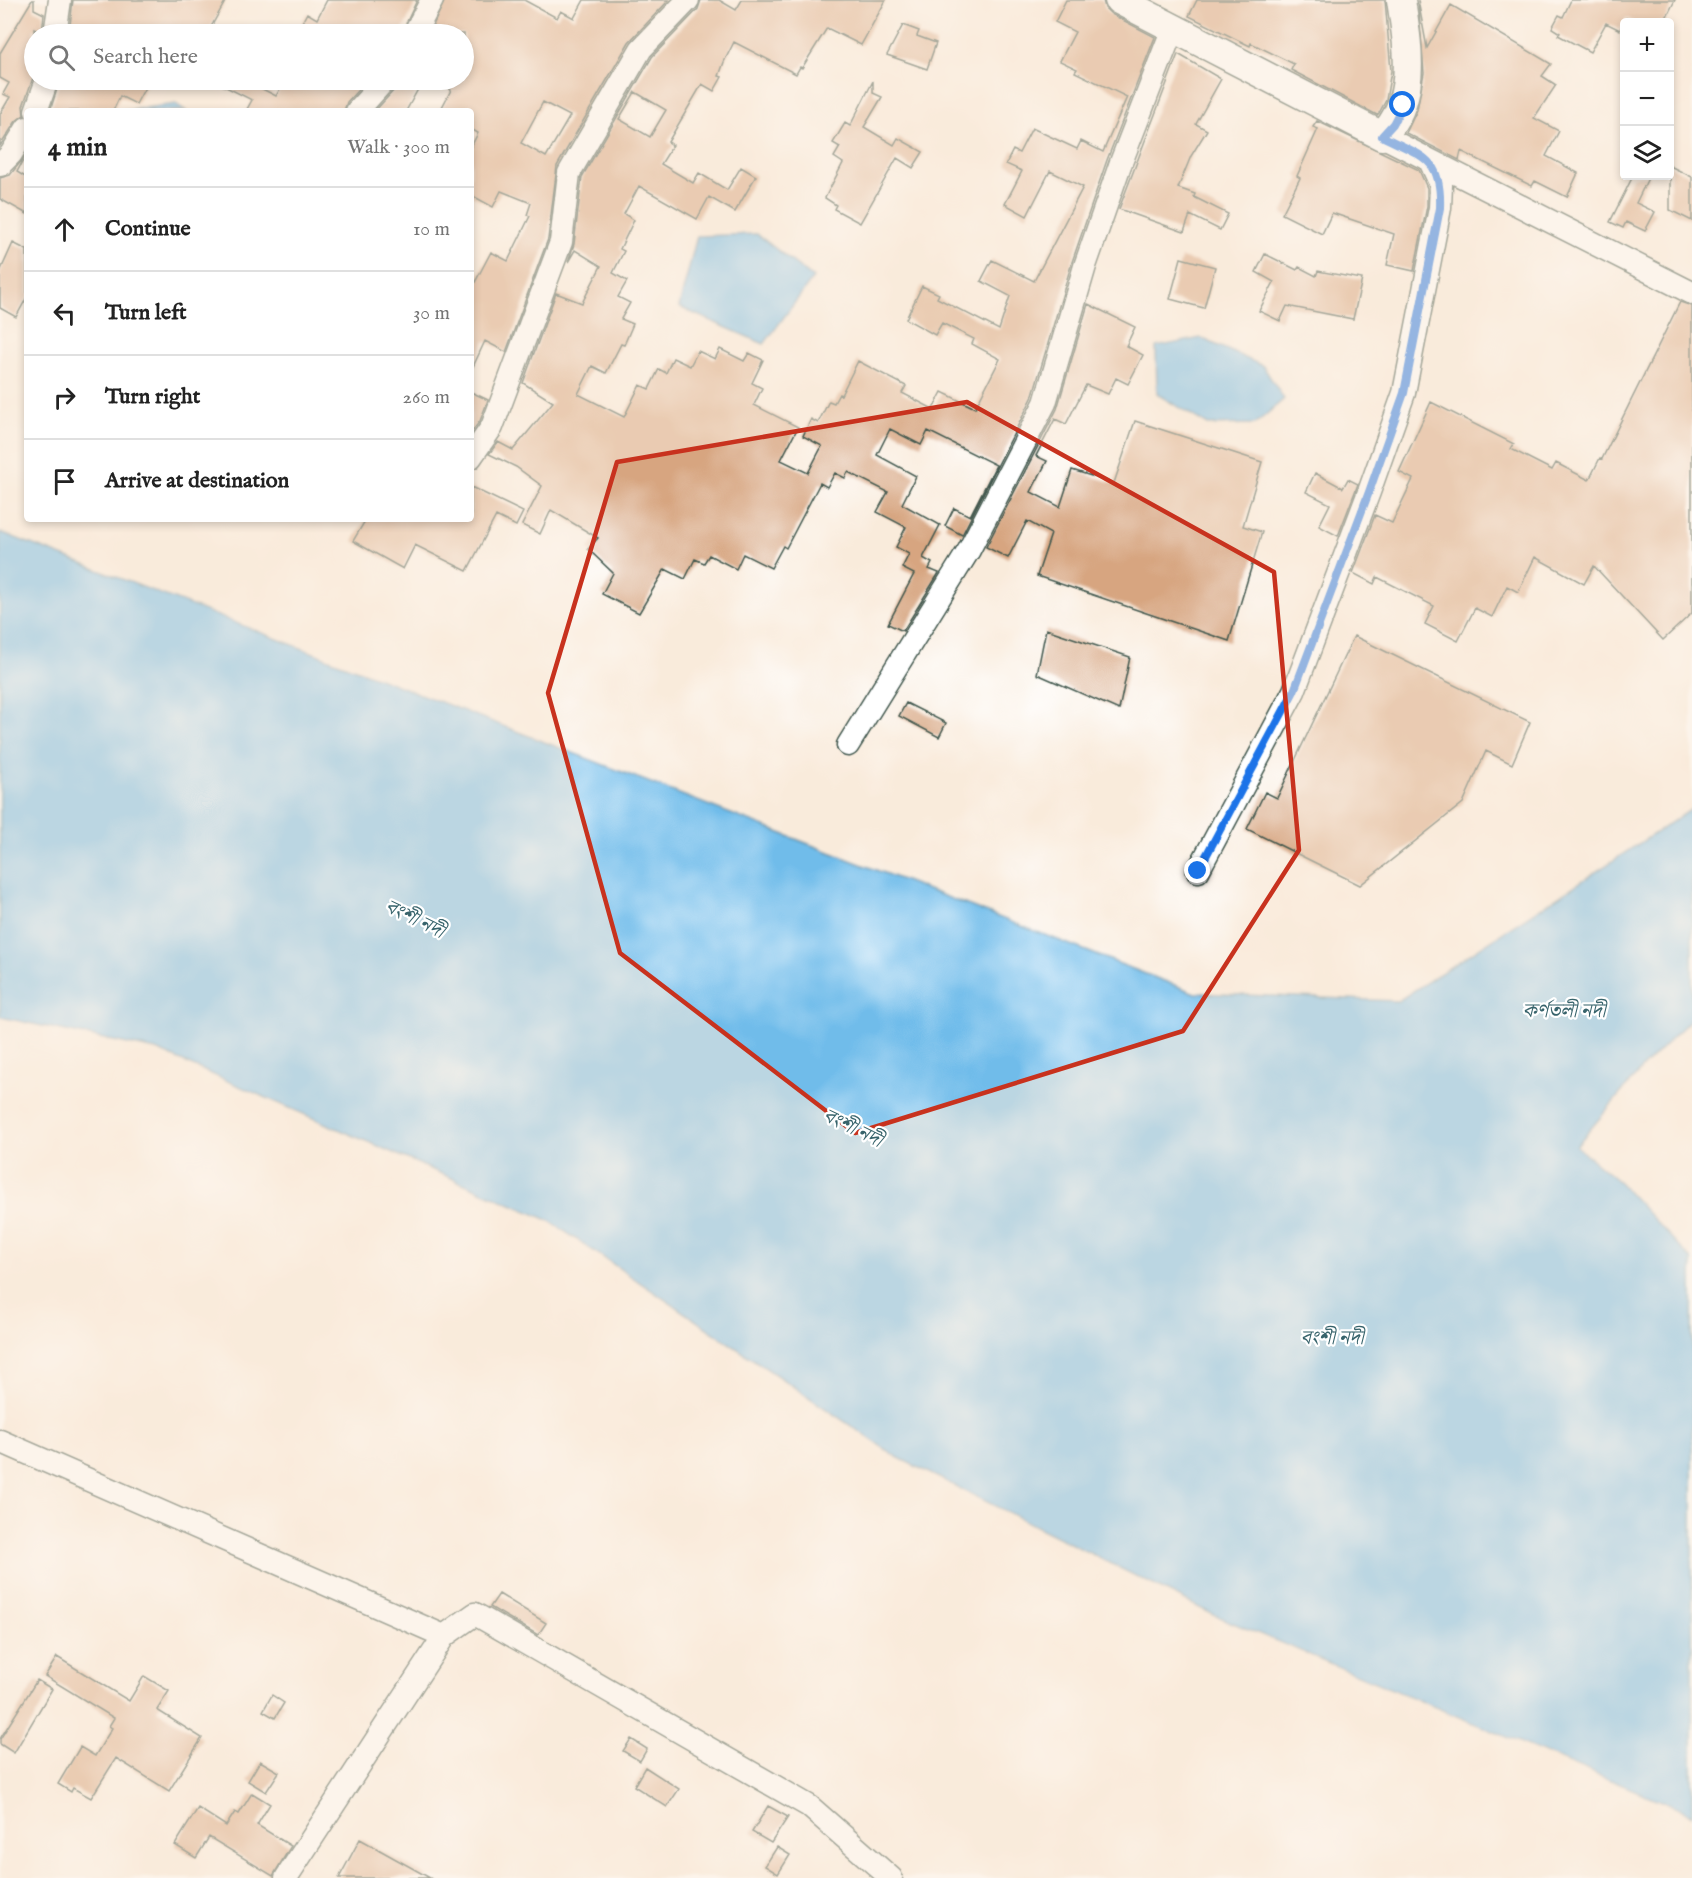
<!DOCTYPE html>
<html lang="en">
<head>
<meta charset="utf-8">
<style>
  :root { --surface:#fff; --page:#f2f2f2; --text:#222; --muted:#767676; --line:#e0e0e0 }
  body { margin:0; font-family:"IM FELL English","Noto Serif Bengali",serif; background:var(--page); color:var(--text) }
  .controls { position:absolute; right:18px; top:18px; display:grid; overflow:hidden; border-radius:6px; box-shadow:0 3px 9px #0003 }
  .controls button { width:54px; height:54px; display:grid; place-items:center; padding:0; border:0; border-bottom:2px solid var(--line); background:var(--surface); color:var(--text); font:30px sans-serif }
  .stop { position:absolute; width:18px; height:18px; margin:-14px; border:4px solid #1a73e8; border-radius:50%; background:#fff }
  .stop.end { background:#1a73e8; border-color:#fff; box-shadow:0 2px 6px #0008 }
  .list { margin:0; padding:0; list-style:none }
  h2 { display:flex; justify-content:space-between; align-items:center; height:78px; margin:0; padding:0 24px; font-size:26px }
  h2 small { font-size:20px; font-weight:400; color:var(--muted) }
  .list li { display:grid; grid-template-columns:39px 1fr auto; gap:18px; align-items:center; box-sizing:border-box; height:84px; padding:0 24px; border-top:2px solid var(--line) }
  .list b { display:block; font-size:22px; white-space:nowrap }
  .list em { font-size:20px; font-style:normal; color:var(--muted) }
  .icon { flex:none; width:33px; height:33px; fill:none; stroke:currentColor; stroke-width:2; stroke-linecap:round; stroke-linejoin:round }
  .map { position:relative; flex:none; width:1692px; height:1878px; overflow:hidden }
  .search { position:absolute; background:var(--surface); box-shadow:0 3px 9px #0003; left:24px; top:24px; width:450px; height:66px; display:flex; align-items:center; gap:15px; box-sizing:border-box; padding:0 21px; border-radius:33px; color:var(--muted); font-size:22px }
  .panel { position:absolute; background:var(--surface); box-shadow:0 3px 9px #0003; left:24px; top:108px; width:450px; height:414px; border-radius:6px }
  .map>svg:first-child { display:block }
</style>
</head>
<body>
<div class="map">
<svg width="1692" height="1878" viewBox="0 0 1692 1878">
  <rect width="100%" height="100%" fill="#fff"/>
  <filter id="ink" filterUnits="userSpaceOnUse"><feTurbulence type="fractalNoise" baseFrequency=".0167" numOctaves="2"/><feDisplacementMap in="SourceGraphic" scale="12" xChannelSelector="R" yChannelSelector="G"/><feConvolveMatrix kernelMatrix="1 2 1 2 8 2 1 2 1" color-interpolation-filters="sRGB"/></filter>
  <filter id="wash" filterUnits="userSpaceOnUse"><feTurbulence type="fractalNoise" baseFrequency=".008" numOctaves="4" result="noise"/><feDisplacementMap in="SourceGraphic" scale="24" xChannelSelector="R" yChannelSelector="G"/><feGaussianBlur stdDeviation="1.35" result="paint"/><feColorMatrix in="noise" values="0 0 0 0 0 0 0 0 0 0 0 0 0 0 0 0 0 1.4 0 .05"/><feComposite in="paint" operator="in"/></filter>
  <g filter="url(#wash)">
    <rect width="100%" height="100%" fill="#f9ebdb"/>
    <path fill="#70bcea" stroke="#487c8f" stroke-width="1.5" d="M176 104 186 111H122Z
      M757 234 813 278 764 344 679 307 697 236Z
      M1201 338 1263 366 1284 399 1255 424 1208 425 1157 394 1156 347Z
      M0 532 1195 993 1398 1001 1692 809V1018L1643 1067 1576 1146 1619 1182 1692 1260V1814L1214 1615 897 1457 548 1220 156 1050 0 1017Z"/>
    <g id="blocks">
      <path fill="#d7a580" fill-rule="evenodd" d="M32 0H34V9L44 14 42 33 34 29V75L23 106 24 115 16 121 0 146V114L10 97 3 94 9 83 0 78V53Z
        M73 0H226L207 34H69Z
        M327 0H417L401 34H309L299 28 307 13 317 19Z
        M445 0H524L557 18 561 11 574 18 584 0H669L629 42 557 166 548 239 506 352 485 341 471 371V290L491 252 508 261 530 216 527 215 531 203 501 191 493 207 471 195V147L478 133 471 129V111H440L451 90 432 80H464V34H429ZM543 102 570 116 546 157 521 143Z
        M701 0H719L736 10 742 0H886L861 45 827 28 802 68 800 67 796 74 734 42 724 62 719 76 722 77 714 91 702 84 668 142 673 145 661 164 693 183 699 173 727 190 741 167 756 176 735 212 709 197 697 219 639 186 624 214 634 220 620 249 624 251 613 273 627 281 618 297 630 303 621 319 633 324 624 345 621 344 606 373 592 366 578 394 624 417 640 385 649 389 659 369 666 373 673 358 690 366 698 351 715 359 720 349 744 361 749 353 763 360 752 383 762 388 754 405 798 427 781 460 808 473 822 446 803 436 811 419 818 423 829 401 834 403 839 394 841 395 858 361 906 386 902 393 933 409 942 392 975 408 1000 359 972 344 974 339 942 323 935 335 906 319 922 286 939 294 937 298 999 330 1010 296 981 281 992 260 1034 281 1083 187 1050 171 1027 216 1005 204 1022 171 1006 164 1013 150 1019 153 1032 128 1077 149 1081 141 1103 152 1127 97 1075 72 1077 69 1060 61 1075 32 1055 22 1066 0H1103L1105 8 1111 14 1155 37 1107 160 1072 262 1032 398 962 535 945 526 954 508 970 516 996 465 928 431 921 445 890 429 877 455 916 476 902 504 940 525 923 558 932 563 929 569 939 573 903 631 888 624 914 574 902 568 909 554 896 547 906 527 877 512 888 492 848 472 845 478 835 473 827 487 820 483 786 548 783 546 771 568 743 554 736 569 709 555 704 563 695 559 685 579 665 569 639 613 602 594 613 573 588 549 598 538 551 510 540 534 522 525 542 486 516 467 489 454 498 442 513 450 553 402 523 383 556 293 582 303 601 266 575 250 568 262 574 244 582 177 652 57 698 9ZM635 92 666 110 650 137 619 119Z
        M1197 0H1385L1391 71 1386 100 1379 113 1377 115 1291 70 1294 64 1251 43 1250 46 1189 16Z
        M1418 0 1427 48 1451 5 1551 64 1542 76 1556 85 1534 118 1559 131 1546 156 1578 173 1567 197 1535 181 1532 186 1461 151 1459 160 1406 133 1417 110 1424 73Z
        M1571 0H1675L1664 22H1635L1626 18 1620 30 1606 23 1590 52 1558 35 1560 33 1552 28 1559 15 1563 17Z
        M903 25 919 31 917 36 936 43 927 69 887 55Z
        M1178 54 1221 79 1196 124 1207 130 1191 156 1178 188 1195 194 1194 197 1228 214 1220 230 1190 215 1184 232 1119 209Z
        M60 80H149L136 104 120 96 113 111H50Z
        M212 80H245L276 96 285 80H367L347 102 344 111H246L252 100Z
        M398 80H423L406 111H375L395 89Z
        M873 81V93L882 97 864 127 894 145 898 138 923 152 913 168 897 158 860 223 834 209 836 205 825 198 843 163 834 157 840 147 833 143 845 123 850 126Z
        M1317 121 1419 170 1427 188V206L1414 271 1387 265 1394 234 1332 213 1322 234 1282 214 1300 178 1297 176 1318 129 1313 127Z
        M26 155 17 172 27 178V214L0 199V178L10 175Z
        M1670 166 1692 177V221L1670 210Z
        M1633 176H1649L1636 203 1655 212 1645 231 1626 222 1623 228 1610 222Z
        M13 243 27 250V297L16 317 0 308V272Z
        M1265 254 1297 270 1299 267 1316 276 1318 271 1362 279 1353 319 1287 306 1280 321 1259 311 1274 282 1256 272Z
        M1181 258 1215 267 1204 308 1170 299Z
        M1680 302 1692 306V613L1663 640 1594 566 1584 584 1535 557 1518 592 1507 586 1492 617 1475 608 1458 641 1425 624 1434 606 1377 577 1374 584 1353 573 1375 515 1392 523 1413 479 1399 472 1431 402 1514 444 1511 449 1552 470 1556 463 1589 480 1600 458 1602 459Z
        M1088 304 1135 327 1126 346 1143 355 1128 384 1116 378 1108 394 1086 385 1066 424 1055 419 1036 456 1047 461 1031 492 1060 507 1072 470 1114 483 1135 421 1262 462 1243 526 1262 532 1229 641 1037 576 1051 534 1027 521 1008 558 986 547 1057 409Z
        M471 392 488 400 480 421 471 433Z
        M1315 473 1343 488 1348 479 1358 484 1338 536 1319 526 1330 504 1306 492Z
        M471 487 523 512 516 526 496 516 467 571 415 545 403 569 353 541 366 519H471Z
        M1046 629 1130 657 1119 710 1037 674Z
        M1354 636 1530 722 1512 764 1486 751 1463 803 1360 885 1247 829 1265 792 1277 798Z
        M906 703 946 723 939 737 899 716Z
        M499 1594 546 1623 538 1635 490 1607Z
        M57 1657 129 1701 144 1676 169 1691 157 1710 202 1738 169 1791 116 1758 91 1798 73 1788 71 1792 58 1784 80 1747 95 1756 112 1728 109 1726 114 1718 45 1676Z
        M37 1680 52 1689 14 1753 0 1744V1739Z
        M272 1695 284 1703 275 1718 263 1711Z
        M631 1739 647 1749 640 1761 623 1751Z
        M260 1761 279 1772 266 1792 248 1781Z
        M645 1767 679 1789 667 1807 634 1786Z
        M252 1793 270 1804 257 1825 291 1846 273 1876 209 1837 196 1858 175 1845 198 1808 226 1826 235 1812 239 1814Z
        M768 1806 788 1817 771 1843 752 1832Z
        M360 1839 430 1878H339Z
        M777 1847 790 1855 778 1874 765 1866Z"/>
    </g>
  </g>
  <g filter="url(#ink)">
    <use href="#blocks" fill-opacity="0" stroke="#40574d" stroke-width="1.5"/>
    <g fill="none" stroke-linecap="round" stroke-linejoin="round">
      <defs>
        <path id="minor" d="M55 34 60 0
          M414 34 432 0
          M36 111 47 80
          M357 111 385 80
          M1382 136 1692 293
          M0 165 11 154 27 128
          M471 457 492 427 561 242 569 173 641 49 688 0
          M848 745 969 550 1045 403 1085 266 1120 165 1173 28
          M1198 871 1294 691 1369 492 1404 393 1440 208 1441 185 1430 161
          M0 1441 444 1636
          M286 1878 444 1636 475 1614 809 1806 891 1878"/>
        <path id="tertiary" d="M1119 0 1382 136C1418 99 1408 47 1401 0"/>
      </defs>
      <use href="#minor" stroke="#40574d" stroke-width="25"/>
      <use href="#tertiary" stroke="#40574d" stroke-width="31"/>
      <use href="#minor" stroke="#fff" stroke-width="22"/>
      <use href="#tertiary" stroke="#fff" stroke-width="28"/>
    </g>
  </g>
  <g fill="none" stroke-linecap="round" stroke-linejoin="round" filter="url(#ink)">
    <path stroke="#1a73e8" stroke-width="8" d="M1198 871 1294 691 1369 492 1404 393 1440 208C1442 156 1422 157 1382 136L1393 124 1403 105"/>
  </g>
  <path d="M0 0H1692V1878H0ZM967 402 1274 572 1299 850 1183 1031 855 1133 620 953 548 693 617 462Z" fill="#f9ebdb" fill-opacity=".55" fill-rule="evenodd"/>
  <path fill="none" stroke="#c8321e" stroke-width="4.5" stroke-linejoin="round" d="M967 402 1274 572 1299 850 1183 1031 855 1133 620 953 548 693 617 462Z"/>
  <g text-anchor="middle" stroke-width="4.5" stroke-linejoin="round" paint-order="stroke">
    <g font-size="20" font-style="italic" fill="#37636b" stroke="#fff">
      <text transform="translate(415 918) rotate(26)" y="7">বংশী নদী</text>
      <text x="1564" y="1017">কর্ণতলী নদী</text>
      <text transform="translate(853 1127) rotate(26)" y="7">বংশী নদী</text>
      <text x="1332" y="1344">বংশী নদী</text>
    </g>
  </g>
</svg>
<div class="controls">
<button>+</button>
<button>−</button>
<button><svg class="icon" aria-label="layers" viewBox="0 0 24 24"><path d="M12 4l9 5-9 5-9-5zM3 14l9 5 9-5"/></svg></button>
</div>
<div class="stop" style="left:1403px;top:105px"></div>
<div class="stop end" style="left:1198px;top:871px"></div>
<div class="search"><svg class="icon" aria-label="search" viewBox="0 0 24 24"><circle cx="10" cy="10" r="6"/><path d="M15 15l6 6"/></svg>Search here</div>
<section class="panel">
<h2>4 min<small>Walk · 300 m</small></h2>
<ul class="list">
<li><svg class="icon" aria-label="ahead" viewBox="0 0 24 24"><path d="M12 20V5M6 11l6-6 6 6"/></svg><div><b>Continue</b></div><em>10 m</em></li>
<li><svg class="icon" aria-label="left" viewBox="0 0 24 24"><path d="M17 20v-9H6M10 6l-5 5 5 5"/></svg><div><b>Turn left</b></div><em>30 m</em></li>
<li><svg class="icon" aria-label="right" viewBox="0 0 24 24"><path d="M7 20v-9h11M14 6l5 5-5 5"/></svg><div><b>Turn right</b></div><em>260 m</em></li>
<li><svg class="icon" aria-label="arrive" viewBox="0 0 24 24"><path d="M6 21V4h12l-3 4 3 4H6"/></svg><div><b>Arrive at destination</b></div></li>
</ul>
</section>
</div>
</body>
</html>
